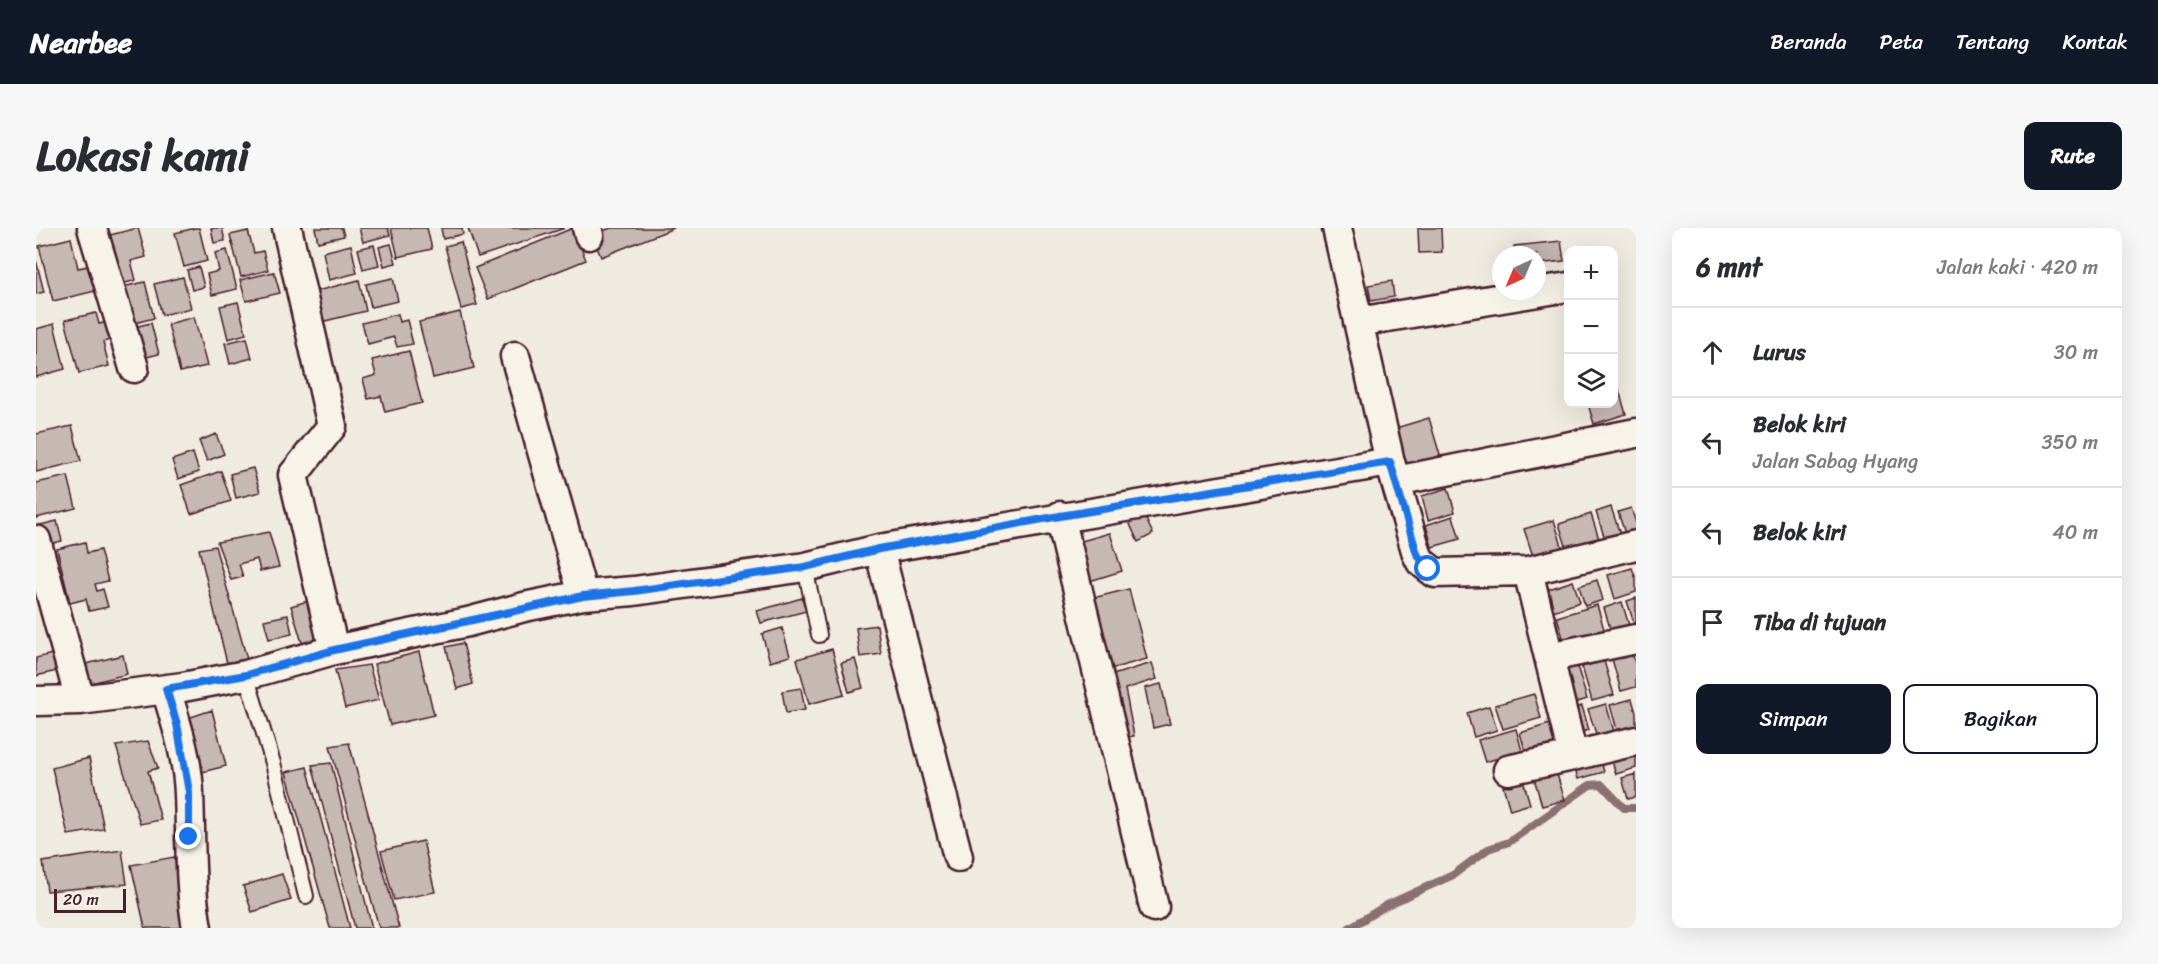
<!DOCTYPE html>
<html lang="id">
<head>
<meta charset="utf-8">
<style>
  :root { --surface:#fff; --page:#f7f7f7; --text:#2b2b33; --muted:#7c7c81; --line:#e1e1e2; --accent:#111827 }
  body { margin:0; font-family:Sriracha,sans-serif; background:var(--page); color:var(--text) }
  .controls { position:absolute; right:18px; top:18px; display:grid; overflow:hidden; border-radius:12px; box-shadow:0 6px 24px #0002 }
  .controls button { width:54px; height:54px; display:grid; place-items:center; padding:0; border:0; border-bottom:2px solid var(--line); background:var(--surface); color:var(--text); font:30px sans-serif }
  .compass { position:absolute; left:1456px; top:18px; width:54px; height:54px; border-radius:50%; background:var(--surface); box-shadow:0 6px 24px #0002; rotate:224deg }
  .scale { position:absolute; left:18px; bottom:15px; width:72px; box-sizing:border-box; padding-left:6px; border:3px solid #4a1f2b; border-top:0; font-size:16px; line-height:21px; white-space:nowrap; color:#4a1f2b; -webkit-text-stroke:4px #f7f3e8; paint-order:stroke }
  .stop { position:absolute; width:18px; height:18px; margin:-14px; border:4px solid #1a73e8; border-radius:50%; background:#fff }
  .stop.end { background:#1a73e8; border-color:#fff; box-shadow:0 2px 6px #0008 }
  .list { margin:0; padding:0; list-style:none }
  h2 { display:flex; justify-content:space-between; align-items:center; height:78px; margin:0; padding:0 24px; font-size:26px }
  h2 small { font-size:20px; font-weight:400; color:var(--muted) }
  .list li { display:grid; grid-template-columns:39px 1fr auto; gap:18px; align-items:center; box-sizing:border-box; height:90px; padding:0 24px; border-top:2px solid var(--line) }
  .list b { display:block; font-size:22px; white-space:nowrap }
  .list p { margin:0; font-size:20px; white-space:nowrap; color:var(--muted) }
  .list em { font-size:20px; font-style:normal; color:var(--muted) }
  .actions { display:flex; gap:12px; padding:18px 24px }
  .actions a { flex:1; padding:14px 0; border:2px solid var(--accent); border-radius:12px; text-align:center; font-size:21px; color:var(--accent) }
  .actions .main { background:var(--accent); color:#fff }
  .icon { flex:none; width:33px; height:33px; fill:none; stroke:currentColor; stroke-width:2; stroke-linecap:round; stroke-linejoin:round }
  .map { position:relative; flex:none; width:1600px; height:700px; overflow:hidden; border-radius:12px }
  header { display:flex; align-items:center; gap:36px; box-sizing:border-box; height:84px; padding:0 30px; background:var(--accent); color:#fff }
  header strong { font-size:28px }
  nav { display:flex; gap:33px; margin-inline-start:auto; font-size:21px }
  .intro { display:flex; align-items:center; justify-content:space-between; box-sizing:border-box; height:144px; padding:0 36px }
  h1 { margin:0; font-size:42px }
  .button { padding:15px 27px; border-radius:12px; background:var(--accent); color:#fff; font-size:21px; font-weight:700 }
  main { display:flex; gap:36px; padding:0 36px }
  aside { flex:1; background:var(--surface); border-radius:12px; box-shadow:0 6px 24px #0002 }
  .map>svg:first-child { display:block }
</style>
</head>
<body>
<header>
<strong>Nearbee</strong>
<nav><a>Beranda</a><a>Peta</a><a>Tentang</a><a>Kontak</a></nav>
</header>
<div class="intro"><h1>Lokasi kami</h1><a class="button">Rute</a></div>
<main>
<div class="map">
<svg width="1600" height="700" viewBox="0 0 1600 700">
  <rect width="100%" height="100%" fill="#f0ebe0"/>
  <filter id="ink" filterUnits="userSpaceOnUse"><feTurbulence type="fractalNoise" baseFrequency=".0167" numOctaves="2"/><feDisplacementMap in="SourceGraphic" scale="12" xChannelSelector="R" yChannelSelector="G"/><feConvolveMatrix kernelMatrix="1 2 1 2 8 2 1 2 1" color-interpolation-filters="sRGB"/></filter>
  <g filter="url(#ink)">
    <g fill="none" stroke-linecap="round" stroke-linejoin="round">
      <path stroke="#8b6f72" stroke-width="8" d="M1313 700 1351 677 1417 647 1452 621 1473 614 1554 557 1565 556 1588 580H1600"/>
    </g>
    <path fill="#c6b8b3" stroke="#4a1f2b" stroke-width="1.5" d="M102 0 110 29 95 33 100 52 79 58 66 9Z
      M159 0H163L171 33 148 39 139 5Z
      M175 0H186L189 13 178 15Z
      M279 0H306L308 8 282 14Z
      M323 0H352L354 7 327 14Z
      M355 0H391L396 21 362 29Z
      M405 0H426L427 6 407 11Z
      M432 0H529L442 29Z
      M537 0 550 32 452 71 439 40Z
      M575 0H638L565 29 556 7Z
      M1382 0H1405L1406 24 1383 25Z
      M212 3 218 25 227 23 232 42 205 49 194 7Z
      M35 10 42 40 62 36 68 61 17 73 3 18Z
      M1525 13 1528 33 1501 36V27H1479L1478 18Z
      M425 14 441 77 425 81 409 18Z
      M355 16 360 35 348 38 343 19Z
      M315 17 321 45 293 52 287 24Z
      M338 17 343 37 327 41 322 21Z
      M191 22 201 61 176 67 171 46 183 43 179 25Z
      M0 32 8 64 0 66Z
      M163 39 168 59 156 62 151 42Z
      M238 44 244 65 210 73 204 52Z
      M147 49 155 80 126 87 118 56Z
      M357 50 362 73 335 79 330 56Z
      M323 52 330 83 285 94 277 64Z
      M1356 53 1358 69 1335 73 1332 57Z
      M109 54 118 90 91 97 82 60Z
      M202 74 210 106 192 111 184 78Z
      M424 84 438 140 397 150 383 94Z
      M60 85 63 96 76 93 80 110 67 114 73 138 43 145 29 92Z
      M362 86 364 94 371 92 377 116 361 119 358 109 332 116 326 95Z
      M158 89 171 138 144 144 132 96Z
      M115 95 123 126 102 131 94 100Z
      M18 96 29 141 0 149V101Z
      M211 110 216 130 194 136 189 115Z
      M373 123 386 175 349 184 345 168 332 171 327 151 340 147 336 132Z
      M1578 152H1580L1590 186 1558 196 1552 176H1578Z
      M1393 190 1406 234 1373 244 1360 200Z
      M36 198 45 233 0 244V206Z
      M180 206 188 226 171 233 163 213Z
      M157 225 163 244 142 251 136 232Z
      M217 240 224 264 200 270 194 246Z
      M185 243 195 273 155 286 145 257Z
      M32 248 40 280 0 290V255Z
      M1412 260 1419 284 1392 292 1386 268Z
      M1575 279 1586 312 1571 317 1560 284Z
      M1595 280 1600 295V313L1592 315 1582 284Z
      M1555 286 1565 317 1533 327 1523 296Z
      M1108 287 1117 306 1102 314 1093 294Z
      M1417 288 1424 311 1396 319 1390 297Z
      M1518 292 1529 328 1500 337 1488 301Z
      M21 293 26 313 5 318 0 298Z
      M233 304 243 339 224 343 221 331 203 336 207 349 195 352 181 314Z
      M1074 305 1086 343 1047 355 1035 316Z
      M49 314 51 325 64 322 72 353 59 356 61 363 67 361 72 379 53 383 50 371 34 375 21 321Z
      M179 318 211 431 191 435 163 321Z
      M1596 340 1600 351V364L1579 371 1572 347Z
      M1561 352 1567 372 1549 378 1543 358Z
      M1537 353 1544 374 1514 384 1507 363Z
      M1093 361 1111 431 1067 443 1049 372Z
      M282 370 294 410 267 418 255 378Z
      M766 370 770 383 725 395 721 383Z
      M1600 370V402L1591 373Z
      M1586 374 1594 401 1576 407 1568 380Z
      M1561 377 1570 408 1530 420 1521 389Z
      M252 387 256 406 233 411 228 392Z
      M841 397 845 426 824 429 820 400Z
      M746 400 754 428 734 434 726 406Z
      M427 415 437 456 421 461 410 419Z
      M796 421 808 467 773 476 761 431Z
      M24 424 29 441 0 448V430Z
      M383 424 398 487 354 497 338 436Z
      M1596 425 1600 438V459L1585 463 1576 431Z
      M87 427 91 446 47 457 42 438Z
      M819 431 827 460 813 464 805 435Z
      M1568 433 1578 467 1556 473 1546 439Z
      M1116 435 1121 451 1089 461 1098 508 1087 510 1070 449Z
      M333 437 343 472 309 480 299 442Z
      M1541 438 1551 471 1530 478 1520 444Z
      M1125 456 1134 496 1117 500 1109 460Z
      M765 460 769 482 750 485 746 463Z
      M1498 466 1505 490 1467 501 1459 477Z
      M1596 471 1600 485V504L1583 509 1574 477Z
      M1570 476 1579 507 1562 512 1552 481Z
      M1453 478 1461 502 1438 509 1431 485Z
      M1546 478 1553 502 1536 507 1529 483Z
      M176 482 190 538 166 544 152 490Z
      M1517 495 1523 516 1490 525 1484 505Z
      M1480 501 1486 523 1449 534 1442 512Z
      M112 513 122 540 112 543 125 592 104 596 80 518Z
      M313 515 363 700H343L294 518Z
      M1600 519V540L1580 546 1574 527Z
      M1563 526 1568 544 1542 551 1537 533Z
      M53 530 68 601 32 607 16 540Z
      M295 535 336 700H319L276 537Z
      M1518 537 1529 572 1506 578 1496 543Z
      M271 539 314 700H294L250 544Z
      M1600 546V569L1592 571 1586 550Z
      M1486 549 1494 576 1474 582 1466 554Z
      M387 613 399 664 358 672 345 623Z
      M86 622 91 656 11 663 7 634Z
      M138 629 155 700H109L95 637Z
      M246 646 255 672 216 684 207 658Z"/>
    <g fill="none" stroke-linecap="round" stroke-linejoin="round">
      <defs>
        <path id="service" d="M769 339 783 407
          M210 447 237 535 270 668"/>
        <path id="minor" d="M56 0 98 140
          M251 0 296 198 257 247 298 422
          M551 0 553 7
          M1301 0 1354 234 1381 326 1385 334 1399 345 1492 343 1600 317
          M1322 94 1532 59
          M479 128 547 367
          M1360 253 1600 205
          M1024 288 1118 679
          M0 312 44 472
          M843 321 922 629
          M1492 343 1537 528 1600 513
          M1514 429 1600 411
          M130 461C140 495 152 531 153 566 155 611 153 655 161 700
          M0 473 44 472 147 459 210 447 298 422 432 394 488 379 547 367 598 363 769 339 843 321 1354 234
          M1472 542 1537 528"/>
      </defs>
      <use href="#service" stroke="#4a1f2b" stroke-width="18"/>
      <use href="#minor" stroke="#4a1f2b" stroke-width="33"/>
      <use href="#service" stroke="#f7f3e8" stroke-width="14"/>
      <use href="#minor" stroke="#f7f3e8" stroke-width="28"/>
    </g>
  </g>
  <g fill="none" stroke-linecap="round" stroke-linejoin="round" filter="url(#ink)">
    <path stroke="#1a73e8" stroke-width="8" d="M153 609V564L141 496 130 461 210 447 298 422 547 368 598 363 769 339 843 321 1024 288 1354 234 1381 326 1392 341"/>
  </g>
</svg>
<div class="controls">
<button>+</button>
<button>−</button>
<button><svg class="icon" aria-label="layers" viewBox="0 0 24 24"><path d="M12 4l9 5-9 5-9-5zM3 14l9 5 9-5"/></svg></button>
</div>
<svg class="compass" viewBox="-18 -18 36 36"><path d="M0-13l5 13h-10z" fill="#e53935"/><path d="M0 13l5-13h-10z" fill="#7c7c81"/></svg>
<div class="scale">20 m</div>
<div class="stop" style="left:1392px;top:341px"></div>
<div class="stop end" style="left:153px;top:609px"></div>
</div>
<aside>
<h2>6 mnt<small>Jalan kaki · 420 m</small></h2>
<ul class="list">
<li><svg class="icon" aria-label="ahead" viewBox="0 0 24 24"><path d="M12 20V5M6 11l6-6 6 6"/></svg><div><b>Lurus</b></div><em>30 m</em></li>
<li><svg class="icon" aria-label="left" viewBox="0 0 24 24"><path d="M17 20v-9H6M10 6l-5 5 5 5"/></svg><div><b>Belok kiri</b><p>Jalan Sabag Hyang</p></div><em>350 m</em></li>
<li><svg class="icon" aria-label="left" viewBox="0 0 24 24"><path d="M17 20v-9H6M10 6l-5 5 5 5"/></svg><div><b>Belok kiri</b></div><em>40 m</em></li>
<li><svg class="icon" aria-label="arrive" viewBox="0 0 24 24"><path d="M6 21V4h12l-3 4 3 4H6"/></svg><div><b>Tiba di tujuan</b></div></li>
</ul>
<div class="actions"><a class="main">Simpan</a><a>Bagikan</a></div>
</aside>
</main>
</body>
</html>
